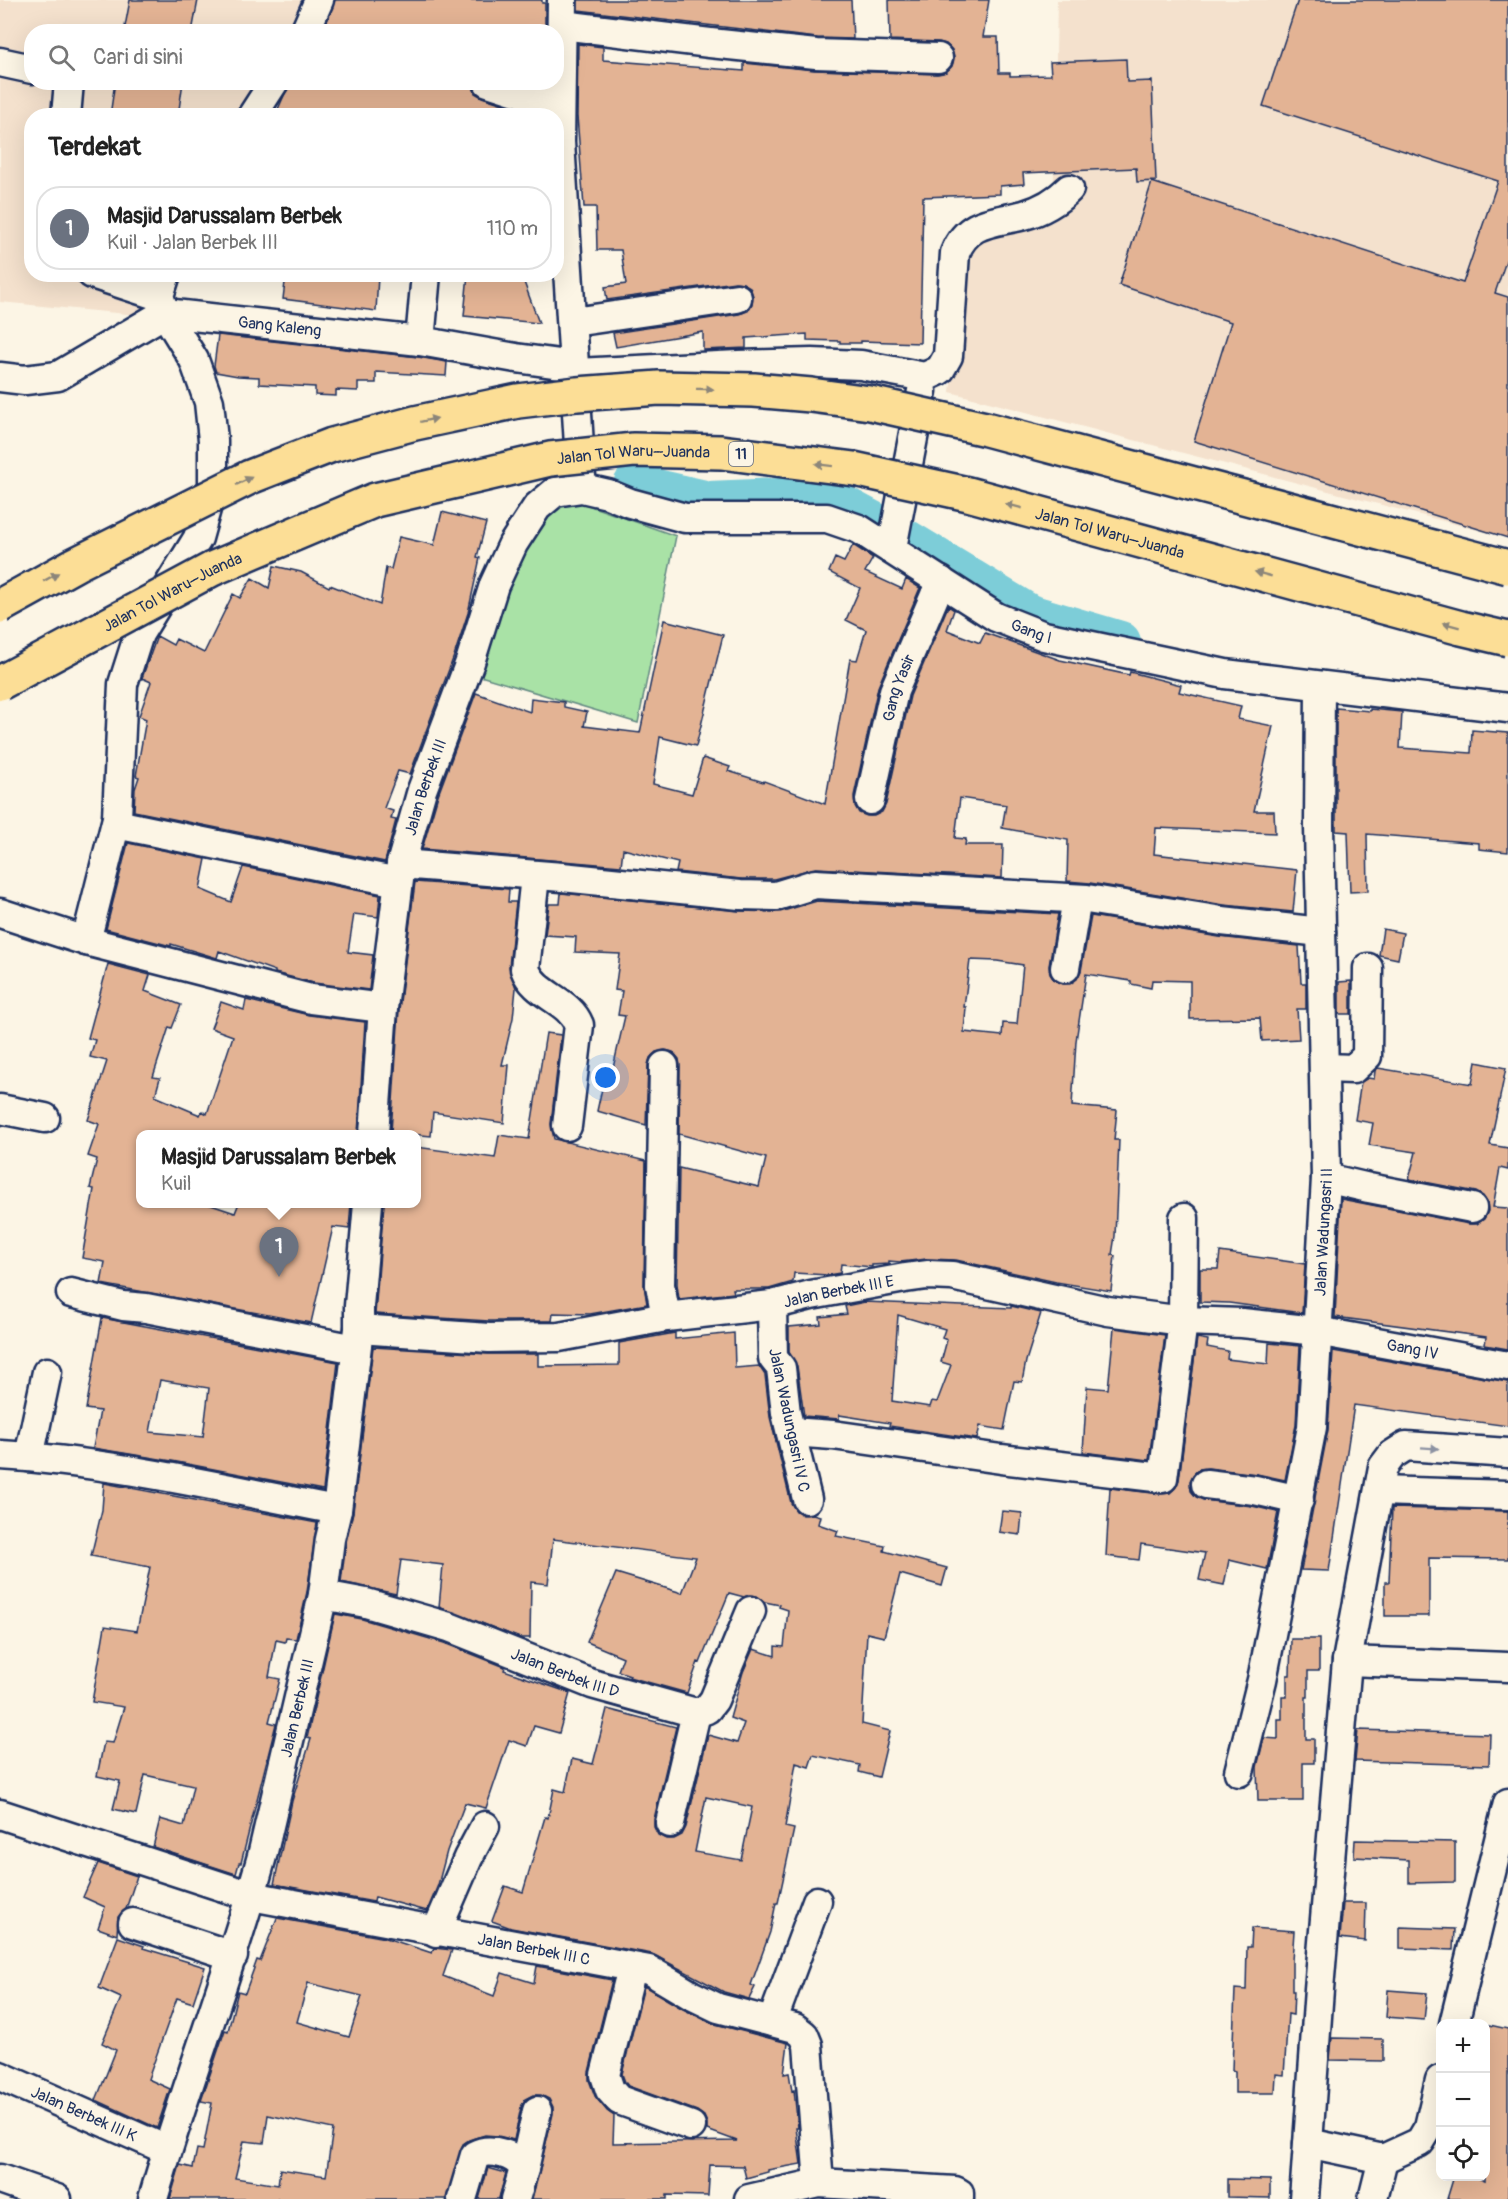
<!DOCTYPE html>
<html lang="id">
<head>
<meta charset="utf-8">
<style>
  :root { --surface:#fff; --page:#f6f6f6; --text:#222; --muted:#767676; --line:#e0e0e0; --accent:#db2777 }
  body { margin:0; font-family:Pangolin,sans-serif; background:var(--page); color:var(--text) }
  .controls { position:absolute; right:18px; bottom:18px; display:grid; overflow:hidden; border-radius:12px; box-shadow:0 6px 24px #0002 }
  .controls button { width:54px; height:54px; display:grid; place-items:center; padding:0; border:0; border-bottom:2px solid var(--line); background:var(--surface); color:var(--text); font:30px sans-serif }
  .you { position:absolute; left:606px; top:1078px; width:21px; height:21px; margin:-15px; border:4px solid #fff; border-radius:50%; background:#1a73e8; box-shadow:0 0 0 9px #1a73e833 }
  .badge { display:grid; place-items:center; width:39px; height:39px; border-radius:50%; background:var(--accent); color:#fff; font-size:20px; font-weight:700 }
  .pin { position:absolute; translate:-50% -50px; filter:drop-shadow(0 2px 3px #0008) }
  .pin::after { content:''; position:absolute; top:32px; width:21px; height:18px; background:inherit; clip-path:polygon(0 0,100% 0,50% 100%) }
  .popup { position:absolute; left:136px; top:1130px; width:285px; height:78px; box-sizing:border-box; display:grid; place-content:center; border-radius:12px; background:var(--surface); filter:drop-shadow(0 2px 4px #0005); font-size:20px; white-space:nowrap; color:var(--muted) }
  .popup b { font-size:22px; color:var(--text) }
  .popup::after { content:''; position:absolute; left:50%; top:100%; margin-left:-12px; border:12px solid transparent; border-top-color:var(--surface) }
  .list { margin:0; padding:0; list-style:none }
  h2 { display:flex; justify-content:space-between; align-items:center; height:78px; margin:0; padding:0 24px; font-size:26px }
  h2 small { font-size:20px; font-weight:400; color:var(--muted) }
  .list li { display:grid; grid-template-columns:39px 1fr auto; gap:18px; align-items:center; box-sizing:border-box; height:84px; margin:0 12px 12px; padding:0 12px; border:2px solid var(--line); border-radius:24px }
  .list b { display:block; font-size:22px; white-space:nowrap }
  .list p { margin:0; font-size:20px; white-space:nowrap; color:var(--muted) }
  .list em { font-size:20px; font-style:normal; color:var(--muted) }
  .icon { flex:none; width:33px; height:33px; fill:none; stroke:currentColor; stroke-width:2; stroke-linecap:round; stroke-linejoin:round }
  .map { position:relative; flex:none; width:1508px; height:2199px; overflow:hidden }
  .search { position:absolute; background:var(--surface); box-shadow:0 6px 24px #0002; left:24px; top:24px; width:540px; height:66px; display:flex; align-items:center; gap:15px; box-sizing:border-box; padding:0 21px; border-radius:24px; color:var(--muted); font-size:22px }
  .panel { position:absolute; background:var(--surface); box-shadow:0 6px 24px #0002; left:24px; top:108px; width:540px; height:174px; border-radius:24px }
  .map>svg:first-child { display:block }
</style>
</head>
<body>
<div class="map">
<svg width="1508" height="2199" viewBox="0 0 1508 2199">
  <rect width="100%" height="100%" fill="#fcf5e5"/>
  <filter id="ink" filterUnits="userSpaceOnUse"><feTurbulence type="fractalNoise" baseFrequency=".0167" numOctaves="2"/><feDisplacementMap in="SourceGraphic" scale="12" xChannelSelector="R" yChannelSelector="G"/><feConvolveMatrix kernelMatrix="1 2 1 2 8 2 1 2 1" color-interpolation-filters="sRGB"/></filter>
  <g filter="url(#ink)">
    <path fill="#f4e1cd" d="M0 0H306L294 31 32 32V82L267 83 238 115 32 116V274L160 275 148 316 0 302Z
      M1057 0H1508V538L950 392 968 238 1053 222Z"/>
    <path fill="#a9e2a6" stroke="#628882" stroke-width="1.5" d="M579 502 676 536 638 723 477 675 515 550 554 504Z"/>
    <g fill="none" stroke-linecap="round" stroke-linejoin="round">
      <path stroke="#7dcdd8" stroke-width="42" d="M634 485 709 502 826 497 904 539 1029 615 1120 642"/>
    </g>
    <path fill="#e3b394" stroke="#1b2f5e" stroke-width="1.5" fill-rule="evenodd" d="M130 0H198L192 32H124Z
      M335 0H542V3H545V32H323Z
      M578 0H851L853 39 817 38 578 10Z
      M889 0H989L983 37H998L999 73H1010V76L1051 75 1050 62 1126 59 1127 82 1152 81 1156 181 1137 182 1136 168 1023 173 1024 184 1000 186V194L923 197 920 343 861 341V343H840V341L807 340V334L746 338V348L703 350V332L616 347 613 333 739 314 748 311 752 304 753 296 750 287 743 283 735 282 607 300 605 287 626 284 621 250H597L596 207H584L577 116 578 44 603 47V60L744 71V63L815 70 937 74 946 72 952 66 954 58 952 50 946 44 939 42 890 40Z
      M1298 0H1508V255L1495 293 1508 297V538L1194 441 1231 322 1119 285 1152 182 1463 283 1498 181 1263 106Z
      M115 82H183L178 116H110Z
      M290 82H472L475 93 482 97 539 116H275Z
      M286 274 378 276 376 311 283 299Z
      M468 274H521L539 323 464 316Z
      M218 335 418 357 447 362 446 376 376 372V383H358V391L336 390V396L315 395V387L259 384V377L238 376 216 372 214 366Z
      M442 512 486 523 477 557 480 558 468 613 454 656 410 774 398 771 384 808 393 811 391 819 396 820 385 862 134 811 135 789 139 777 136 776 146 719 139 716 151 682 142 678 157 636 173 645 176 639 204 653 233 594 240 598 252 578 269 588 274 566 301 572 329 587 330 585 380 605 386 568 391 569 399 537 434 545Z
      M853 545 873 558 865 572 902 589 906 579 920 588 878 687 854 796 855 806 859 813 867 816H874L882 812 886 804 910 696 948 606 954 610 947 630 980 643 985 633 1060 660 1129 675 1130 672 1181 685 1179 692 1241 706 1238 719 1273 726 1254 811H1274L1275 833 1156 828 1154 854 1297 870 1293 912 1224 905 1090 883 1067 881 1068 840 1002 828 1006 805 960 798 955 838 966 839 965 845H1003L1002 878 816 868 774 879H741L676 872 678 863 623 849 621 866 422 849 438 795 476 693 530 712 531 698 564 702V707L587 712 584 726 640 733 664 620 723 635 696 746 660 737 653 784 692 794 703 758 730 767 728 771 763 782 764 781 825 804 850 659 857 660 866 630 846 620 860 588 829 572 835 558 844 562Z
      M1336 708 1370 711V709L1402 712 1400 748 1471 753 1472 730 1508 733V852L1479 849V843L1367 834 1368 891 1350 892 1348 832 1336 831Z
      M128 843 206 859 200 889 231 902 243 867 380 895 378 917 354 914 348 952 373 955 369 990 314 983 275 973V971L219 951 217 958 171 944V946L106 929Z
      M415 882 509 889 508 902H516L509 967 516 988 513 1018 502 1065H509L504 1123 433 1112 431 1136 391 1132 399 1010Z
      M561 893 739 911 780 912 817 901 1058 914 1049 966 1050 974 1054 980 1063 984H1070L1077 979 1081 971 1091 916 1219 937 1299 946 1301 983H1306V1009H1297L1299 1039 1262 1041 1260 1018 1190 1019V981L1152 980 1151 988 1131 984V981L1086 974 1076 1041 1072 1106 1117 1110 1114 1140H1119L1115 1236 1112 1255 1115 1256 1111 1291 1056 1282 956 1260 927 1259 900 1262 889 1261V1264L872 1265V1267L841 1264 840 1273 828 1275 794 1273 793 1282 769 1289H733L734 1293 679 1299 677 1284 679 1168 759 1187 766 1158 679 1134 680 1066 679 1059 673 1052 665 1050 656 1052 650 1058 648 1065 646 1125 597 1111 607 1066 613 1068 625 1016 618 1015 622 991 615 990 620 954 575 952 576 937 545 935 549 904H560ZM970 960 997 961 1023 965 1017 1024 1003 1023 1002 1036 964 1032 966 1007H964Z
      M1383 929 1403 933 1398 959 1379 955Z
      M108 964 150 975 145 991 181 1005 172 1028 169 1027 153 1077 160 1078 155 1096 200 1115 202 1111 207 1114 233 1036 211 1028 221 1002 244 1010 246 1000 309 1015 365 1022 358 1134H141V1203H205L235 1213 239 1203H351L349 1229 333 1227 311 1323 101 1284 105 1262 82 1258 94 1189 90 1188 97 1159 88 1156 99 1124 88 1120 107 1061 90 1057 95 1040 88 1038Z
      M1351 981V1014H1339V982Z
      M546 1033 561 1035 551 1124 554 1139 646 1161 644 1285 647 1304 590 1314 553 1313 552 1321H489L375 1314 384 1203H417V1147L495 1158 499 1135 529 1139Z
      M1476 1062 1506 1068 1490 1145 1508 1148V1170L1500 1168 1493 1207 1508 1208V1349L1485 1345 1486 1337 1335 1317 1341 1199 1469 1224H1477L1484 1219 1488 1211 1487 1202 1483 1196 1476 1192 1409 1179 1416 1152 1369 1145 1373 1123 1355 1120 1361 1082 1368 1078 1374 1079 1375 1071 1378 1068 1472 1084Z
      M1220 1252 1305 1264 1302 1313 1229 1303 1200 1302V1269H1218Z
      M865 1302 1011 1308V1306L1041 1313 1026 1361 1022 1382 1014 1381 1004 1430 980 1426 977 1439 889 1426 890 1423 839 1415V1419L804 1416 797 1366 789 1352V1327L821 1324 820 1317 847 1314 845 1306ZM898 1315 945 1329 942 1338 947 1340 941 1362 951 1365 937 1402 932 1401 930 1407 892 1401Z
      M102 1318 338 1362 323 1490 172 1461 93 1448 100 1411 86 1409ZM160 1380 209 1388 203 1437 150 1432Z
      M1114 1328 1165 1335 1149 1460 1083 1452 1087 1387 1108 1389Z
      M675 1333V1339L734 1333 735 1368 759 1366 765 1375 770 1417 791 1503 796 1511 803 1515 813 1514 820 1516 818 1524 838 1531 836 1536 885 1546 884 1551 947 1568 942 1586 900 1574 884 1637 867 1633 862 1724 890 1731 879 1777 859 1772 860 1765 813 1755 809 1767 796 1763 785 1827 794 1829 778 1903H776L770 1932 751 1985 755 1987 749 1999 724 1992 652 1954 511 1928 492 1921 505 1886 523 1892 545 1817 548 1818 554 1789 565 1792 572 1759 593 1764 607 1709 676 1727 654 1819V1827L658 1835 666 1839H674L682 1835 686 1827 708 1735 737 1743 744 1723 730 1718 743 1672 753 1649 775 1656V1646L784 1647 788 1610 779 1607 780 1605 765 1602 757 1596 749 1595 744 1597 729 1593 700 1663 698 1662 687 1693 629 1677 630 1675 618 1671 623 1657 587 1642 616 1573 682 1593 696 1557 553 1539 548 1584 531 1582 530 1638H520L439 1607 443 1565 401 1560 396 1594 341 1582 346 1542 353 1512 373 1347 488 1354H538V1366L619 1365V1343ZM706 1797 752 1807 741 1860 695 1852Z
      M1197 1338 1208 1340 1207 1347 1228 1351 1227 1359 1268 1364 1269 1343 1300 1346 1296 1425 1285 1480 1257 1474 1208 1468 1199 1469 1193 1475 1190 1481 1191 1491 1196 1497 1203 1500 1252 1506 1278 1512 1267 1569 1229 1560 1224 1585 1199 1580 1205 1553 1141 1544 1139 1560 1106 1556 1110 1488 1161 1494 1170 1493 1176 1487 1179 1480Z
      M1333 1351 1508 1382V1426L1354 1405 1329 1571 1301 1570 1328 1430Z
      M104 1483 317 1523 307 1592 296 1639 286 1638 285 1642 276 1640 269 1677 280 1679 269 1722 276 1724 241 1863H239L236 1874 153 1847 160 1819 184 1826 193 1786 145 1775 136 1814 113 1809 120 1781 97 1776 104 1742 113 1743 124 1707 92 1702 105 1626 137 1631 150 1567 91 1556 102 1510Z
      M1392 1508 1508 1511V1559L1429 1558V1616H1385V1582H1389Z
      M1002 1511 1022 1513 1020 1535 999 1532Z
      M335 1614 362 1619 444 1643 505 1667 504 1670 570 1693 559 1733 534 1726 527 1746 509 1740 486 1808 465 1803 447 1851 438 1885 427 1911 375 1897 374 1902 274 1884 292 1801 311 1739 307 1738Z
      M1291 1639H1319V1671H1308V1697H1306V1739H1314V1763H1303V1801H1258L1257 1767 1264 1738 1278 1739V1719H1282V1697H1287V1675H1290Z
      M1358 1730 1490 1734 1489 1765 1355 1761Z
      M1355 1840 1455 1842V1882L1409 1883V1860L1354 1857Z
      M98 1863 137 1876 126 1909 118 1917 117 1935 98 1928 105 1907 83 1897Z
      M1343 1903H1366L1365 1941 1340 1938Z
      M277 1918 386 1938 432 1953 434 1948 452 1950 443 1976 494 1996 502 1973 534 1983 537 1966 612 1980 589 2072V2080L595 2096 607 2111 614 2116 613 2143 737 2141 707 2130V2123L704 2116 697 2111 628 2086 625 2082 622 2074 644 1986 683 2009 711 2023 788 2043 784 2074 789 2073 792 2091 794 2090 798 2128H796L801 2164 768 2170V2172L746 2178 743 2166 710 2165 708 2196 667 2195V2199H532L553 2114V2107L549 2099 541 2095H533L525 2099 521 2107 514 2140 498 2136 485 2135 469 2140 463 2144 446 2199H170L180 2165 193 2168 197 2149 203 2150 212 2103 201 2101 225 2030 228 2031 238 1991 245 1993 257 1960 260 1961ZM308 1983 362 1996 349 2037 297 2022ZM268 2115 333 2129 326 2176 280 2169 278 2185 235 2178 244 2141 264 2143Z
      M1400 1927 1454 1929 1453 1950 1400 1948Z
      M1252 1928 1294 1931 1292 1961V1991H1294L1293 2015 1288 2014 1284 2075 1276 2074 1275 2093H1235V2071L1232 2070 1235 1989 1246 1990 1247 1947H1251Z
      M118 1937 144 1946 143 1948 205 1967 193 2003 177 1998 148 2079 170 2089 157 2128 96 2100 116 2050 102 2043 121 1998 99 1988Z
      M1388 1990 1427 1993 1424 2020 1386 2017Z
      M1485 2024 1508 2029V2199H1447L1454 2176H1473L1485 2181Z
      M1332 2038 1383 2039V2061L1330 2060Z
      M488 2168 506 2173 499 2199H479Z
      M1227 2179 1270 2180V2198L1227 2197Z"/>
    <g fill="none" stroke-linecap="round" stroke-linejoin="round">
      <defs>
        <g id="minor">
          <path d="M562 0 560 142 581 477"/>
          <path d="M562 25 710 43 816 54 938 58"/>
          <path d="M305 32 319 0"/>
          <path d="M0 62 32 69"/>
          <path d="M488 82 560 105"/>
          <path d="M66 116 69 82"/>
          <path d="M252 116 274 82"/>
          <path d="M92 274 159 296"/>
          <path d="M573 322 737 298"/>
          <path d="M420 341 426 274"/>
          <path d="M576 373 739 365 812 363 861 365 925 377 940 370 948 356 955 253C968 220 994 223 1024 215 1042 210 1056 202 1069 189"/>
          <path id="s1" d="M0 377 25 380 58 376 165 313 420 341 516 358 575 366"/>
          <path d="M892 548 922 391"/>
          <path id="s2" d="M870 800 894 691 941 581"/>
          <path d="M116 824 398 882"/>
          <path d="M401 864 562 877 740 895 776 896 815 884 1087 899 1222 921 1321 932"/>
          <path d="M535 876 525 969C535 996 569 999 579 1025L567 1126"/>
          <path d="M0 913 86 941 311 999 383 1008"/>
          <path d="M86 941 117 818 123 684 139 634 198 538 213 484V440L209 402 194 360 165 313 159 296 166 274"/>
          <path d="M1065 968 1077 899"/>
          <path d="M664 1066 660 1285 666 1317"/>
          <path d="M1325 1068 1353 1069 1367 1056 1368 968"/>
          <path d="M0 1109 45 1118"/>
          <path id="s3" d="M374 1134 383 1008 401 864 422 790 470 662 494 585 513 544 537 507 555 492 582 488 608 494 630 503 685 518H827L859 529 996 617 1044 636 1225 674 1508 708"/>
          <path d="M1326 1178 1369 1188 1472 1208"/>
          <path d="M71 1293 123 1306 146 1308 356 1349"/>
          <path d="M772 1305 773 1358 781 1368 786 1413 807 1499"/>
          <path id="s4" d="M359 1329 489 1338 559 1337 666 1317 772 1305 811 1295 905 1278 927 1275 952 1276 1108 1311 1183 1321 1242 1323 1317 1331 1508 1366"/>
          <path d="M791 1432 833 1435 1001 1459 1163 1478 1183 1321 1184 1218"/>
          <path d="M0 1455C113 1462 226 1489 337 1510"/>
          <path d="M29 1457 47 1372"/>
          <path d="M1206 1484 1255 1490 1299 1500"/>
          <path d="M1379 1491 1508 1495"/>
          <path id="s5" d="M323 1595 366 1603 449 1627 592 1684 696 1713 707 1709 714 1700 751 1611"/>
          <path d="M1347 1661 1508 1667"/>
          <path id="s6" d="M1239 1772 1262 1680 1312 1427 1326 1178 1319 826 1320 686"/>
          <path id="s7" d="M0 1814 251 1896 649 1970 691 1995 718 2008 795 2028 804 2035 808 2045 819 2183"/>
          <path d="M670 1823 696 1713"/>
          <path d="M133 1923 233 1956"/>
          <path d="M436 1932 468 1858 485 1826"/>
          <path d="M632 1968 605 2075 610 2090 619 2100 691 2126"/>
          <path d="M772 2022 817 1901"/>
          <path d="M1454 2024 1508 1803"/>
          <path id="s8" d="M0 2076 167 2150"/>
          <path d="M1308 2143 1383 2159 1420 2142 1429 2127 1440 2080"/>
          <path d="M524 2169 537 2111"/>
          <path d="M0 2179 57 2199"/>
          <path id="s9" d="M153 2199C186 2084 230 1972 262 1856L323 1595 330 1539 337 1510 359 1329V1306L368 1204"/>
          <path d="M462 2199 475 2155C490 2147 516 2154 524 2169L515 2199"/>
          <path d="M749 2199 819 2183 955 2191 959 2193V2199"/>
          <path d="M1304 2199 1319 1989 1347 1661 1383 1467 1392 1455 1406 1446 1508 1453"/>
          <path d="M1373 2199 1383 2159"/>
        </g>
      </defs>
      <use href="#minor" stroke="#1b2f5e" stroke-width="33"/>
      <use href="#minor" stroke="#fcf5e5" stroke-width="28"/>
      <defs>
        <g id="highway-bridge">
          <path d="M0 606 76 564 250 477 332 445 415 423 518 401 577 394 659 388 754 390 811 395 870 403 986 429 1508 567"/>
          <path id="s10" d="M0 683 212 569 375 500 550 459 634 450 721 452 854 469 968 494 1461 628 1508 639"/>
        </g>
      </defs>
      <use href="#highway-bridge" stroke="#1b2f5e" stroke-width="38" stroke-linecap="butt"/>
      <use href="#highway-bridge" stroke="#fcde96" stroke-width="33"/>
    </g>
    <defs><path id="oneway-solid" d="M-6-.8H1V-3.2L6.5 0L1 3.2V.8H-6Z" transform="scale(1.5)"/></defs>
    <g fill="#8c867a">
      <use href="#oneway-solid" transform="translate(705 389) rotate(1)"/>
      <use href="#oneway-solid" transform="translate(429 420) rotate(-12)"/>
      <use href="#oneway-solid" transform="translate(824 465) rotate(-173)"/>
      <use href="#oneway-solid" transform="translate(244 481) rotate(-26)"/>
      <use href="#oneway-solid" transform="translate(1014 506) rotate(-165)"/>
      <use href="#oneway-solid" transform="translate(1263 574) rotate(-165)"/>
      <use href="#oneway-solid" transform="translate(51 577) rotate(-29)"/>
      <use href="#oneway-solid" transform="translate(1451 625) rotate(-165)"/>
    </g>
    <use fill="#8c92a2" href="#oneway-solid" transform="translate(1430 1448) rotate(4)"/>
  </g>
  <g text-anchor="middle" stroke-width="4.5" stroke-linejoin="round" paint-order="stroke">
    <rect fill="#fcf5e5" stroke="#5e6a86" stroke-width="1.5" x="729" y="442" width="24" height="24" rx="4.5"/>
    <g font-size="15" font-weight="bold" fill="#1b2f5e">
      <text x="741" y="459">11</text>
    </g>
    <g font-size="16" fill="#1b2f5e" stroke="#fcf5e5">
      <text dy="6" stroke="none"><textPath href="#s1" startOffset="298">Gang Kaleng</textPath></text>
      <text dy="6" stroke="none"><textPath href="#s10" startOffset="681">Jalan Tol Waru–Juanda</textPath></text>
      <text dy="6" stroke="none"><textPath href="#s10" startOffset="1167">Jalan Tol Waru–Juanda</textPath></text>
      <text dy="6" stroke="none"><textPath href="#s10" startOffset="195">Jalan Tol Waru–Juanda</textPath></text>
      <text dy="6" stroke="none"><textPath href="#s3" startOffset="1190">Gang I</textPath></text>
      <text dy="6" stroke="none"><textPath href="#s2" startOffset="116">Gang Yasir</textPath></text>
      <text dy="6" stroke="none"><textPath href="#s3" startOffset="352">Jalan Berbek III</textPath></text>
      <text dy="6" stroke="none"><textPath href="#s6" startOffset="548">Jalan Wadungasri II</textPath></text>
      <text dy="6" stroke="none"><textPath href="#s4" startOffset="484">Jalan Berbek III E</textPath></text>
      <text dy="6" stroke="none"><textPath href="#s4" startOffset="1066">Gang IV</textPath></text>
      <text transform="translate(790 1420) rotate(78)" y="6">Jalan Wadungasri IV C</text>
      <text dy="6" stroke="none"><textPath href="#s5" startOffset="255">Jalan Berbek III D</textPath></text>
      <text dy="6" stroke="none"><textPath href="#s9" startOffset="512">Jalan Berbek III</textPath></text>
      <text dy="6" stroke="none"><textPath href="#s7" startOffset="552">Jalan Berbek III C</textPath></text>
      <text dy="6" stroke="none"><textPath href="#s8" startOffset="92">Jalan Berbek III K</textPath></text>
    </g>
  </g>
</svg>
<div class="controls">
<button>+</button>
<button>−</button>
<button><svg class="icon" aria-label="locate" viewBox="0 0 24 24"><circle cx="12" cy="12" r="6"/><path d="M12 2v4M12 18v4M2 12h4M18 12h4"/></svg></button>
</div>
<div class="you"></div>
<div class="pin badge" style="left:279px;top:1277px;background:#6b7280">1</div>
<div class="popup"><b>Masjid Darussalam Berbek</b>Kuil</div>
<div class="search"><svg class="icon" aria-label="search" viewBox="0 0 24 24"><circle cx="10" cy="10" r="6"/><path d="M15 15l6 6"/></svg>Cari di sini</div>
<section class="panel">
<h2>Terdekat<small></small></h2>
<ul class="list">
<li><span class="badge" style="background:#6b7280">1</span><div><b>Masjid Darussalam Berbek</b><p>Kuil · Jalan Berbek III</p></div><em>110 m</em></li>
</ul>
</section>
</div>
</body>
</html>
